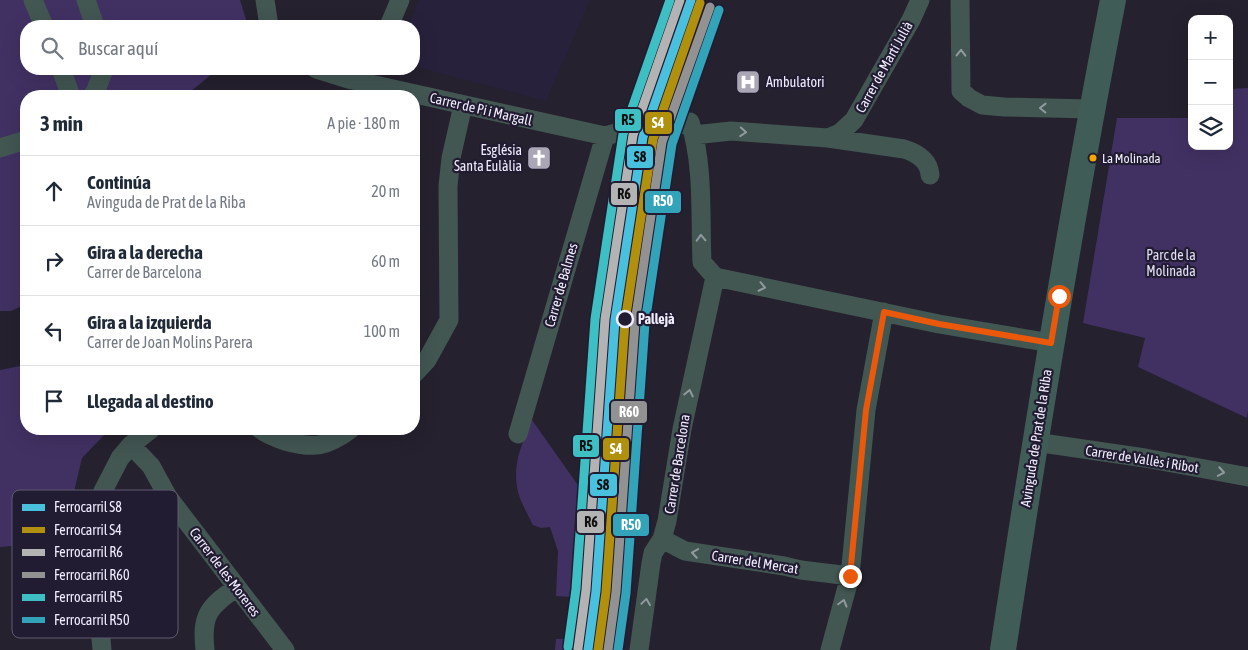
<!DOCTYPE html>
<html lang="es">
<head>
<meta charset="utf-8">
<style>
  :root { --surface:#fff; --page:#f6f6f7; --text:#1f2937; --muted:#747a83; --line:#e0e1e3 }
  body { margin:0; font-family:"Asap Condensed",sans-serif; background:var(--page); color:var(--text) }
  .controls { position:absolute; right:15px; top:15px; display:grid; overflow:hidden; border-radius:10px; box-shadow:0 5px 20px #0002 }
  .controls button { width:45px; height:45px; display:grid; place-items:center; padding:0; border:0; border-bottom:1px solid var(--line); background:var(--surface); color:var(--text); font:25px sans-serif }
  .stop { position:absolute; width:15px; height:15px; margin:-11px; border:4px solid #ea580c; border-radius:50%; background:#fff }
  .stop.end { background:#ea580c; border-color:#fff; box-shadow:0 1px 5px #0008 }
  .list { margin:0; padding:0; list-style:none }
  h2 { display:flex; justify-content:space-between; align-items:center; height:65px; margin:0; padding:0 20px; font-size:21px }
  h2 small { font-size:16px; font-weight:400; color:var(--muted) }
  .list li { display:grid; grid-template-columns:32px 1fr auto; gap:15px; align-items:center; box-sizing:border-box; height:70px; padding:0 20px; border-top:1px solid var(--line) }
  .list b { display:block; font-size:19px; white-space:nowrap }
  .list p { margin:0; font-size:16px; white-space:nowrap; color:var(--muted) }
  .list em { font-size:16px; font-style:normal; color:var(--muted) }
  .icon { flex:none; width:28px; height:28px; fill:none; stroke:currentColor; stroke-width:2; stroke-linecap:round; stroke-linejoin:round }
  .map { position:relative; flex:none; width:1248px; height:650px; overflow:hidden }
  .search { position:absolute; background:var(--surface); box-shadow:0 5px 20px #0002; left:20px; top:20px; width:400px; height:55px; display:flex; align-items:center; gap:12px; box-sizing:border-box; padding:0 18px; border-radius:20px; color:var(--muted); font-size:19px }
  .panel { position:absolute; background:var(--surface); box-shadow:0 5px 20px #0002; left:20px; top:90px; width:400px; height:345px; border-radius:20px }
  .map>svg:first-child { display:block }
</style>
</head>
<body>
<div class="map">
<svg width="1248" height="650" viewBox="0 0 1248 650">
  <rect width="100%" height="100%" fill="#25212e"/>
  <path fill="#28213c" d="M419 0H590L546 101 414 66V26H408Z"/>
  <path fill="#413163" d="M0 0H240L248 26H26V69H223L212 74 185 96H26V304L11 311H0Z
    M1248 88V410L1247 418 1138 367 1145 338 1083 323 1117 118H1188V93H1192V146H1229V89Z
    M20 366 26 367V429H110L82 458 62 542 0 547V370Z
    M532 420 599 515 587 650H555L556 639H569L573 597 556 596 558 551 550 527 541 528 533 525C528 515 521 503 518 492 512 465 521 445 532 420Z"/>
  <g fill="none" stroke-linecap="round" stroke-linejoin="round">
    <path stroke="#425652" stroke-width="19" d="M33 0 44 26
      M86 0 95 26
      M265 0 269 26
      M960 0 961 91 969 98 982 105 1004 107 1092 109
      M389 26 400 0
      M61 69 71 96
      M316 69 348 79 605 136 631 129 648 133 690 122C704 165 700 218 702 262L715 277 682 429 667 521 662 539 653 553 651 563 639 650
      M92 96 96 90 104 69
      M694 135 731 131 828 138 840 133 854 120 911 20 920 0
      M828 138 904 149C917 153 929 160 930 175
      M0 148 26 140
      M715 277 939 324 1051 343
      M414 374 427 360 449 320 448 186 451 158 463 105
      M260 429C267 435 276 438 285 441 314 449 327 447 351 429
      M518 434 605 136
      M1035 442 1145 458 1248 477
      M131 445 151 466 168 497 285 650
      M662 539 685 551 784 566 801 570 850 576
      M102 650 93 548 96 519 103 491 120 458 131 445 151 429
      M205 650C201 614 209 607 237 587
      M830 650 850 576 866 410 884 312"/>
    <path stroke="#3f5d56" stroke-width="26" d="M1003 650C1036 433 1071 216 1113 0"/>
    <defs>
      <path id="rail-1" d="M588 650 596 591 615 320 643 137 691 0"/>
      <path id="rail-2" d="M598 650 606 592 625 321 653 139 700 3"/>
      <path id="rail-3" d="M578 649 586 590 605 319 633 135 680 0"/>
      <path id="rail-4" d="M608 650 616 592 635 322 662 142 710 7"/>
      <path id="rail-5" d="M568 647 576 589 595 319 623 134 670 0"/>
      <path id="rail-6" d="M618 650 626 593 645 323 672 144 719 10"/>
    </defs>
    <use href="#rail-1" stroke="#221c33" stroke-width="12"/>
    <use href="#rail-2" stroke="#221c33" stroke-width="12"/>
    <use href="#rail-3" stroke="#221c33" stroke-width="12"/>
    <use href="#rail-4" stroke="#221c33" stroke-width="12"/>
    <use href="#rail-5" stroke="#221c33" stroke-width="12"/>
    <use href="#rail-6" stroke="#221c33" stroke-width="12"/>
    <use href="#rail-1" stroke="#49c0de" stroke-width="9"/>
    <use href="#rail-2" stroke="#b0900d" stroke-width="9"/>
    <use href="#rail-3" stroke="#b3b3b3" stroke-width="9"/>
    <use href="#rail-4" stroke="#929292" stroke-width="9"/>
    <use href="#rail-5" stroke="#3dbfc3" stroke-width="9"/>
    <use href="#rail-6" stroke="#33a3b9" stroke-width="9"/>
  </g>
  <defs><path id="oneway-chevron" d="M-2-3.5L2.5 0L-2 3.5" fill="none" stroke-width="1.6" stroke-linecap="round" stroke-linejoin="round" transform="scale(1.25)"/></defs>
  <g stroke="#919a9f">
    <use href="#oneway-chevron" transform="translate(961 53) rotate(-89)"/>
    <use href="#oneway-chevron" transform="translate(1043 108) rotate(-179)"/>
    <use href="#oneway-chevron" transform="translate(743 132) rotate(4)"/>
    <use href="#oneway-chevron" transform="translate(701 238) rotate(-92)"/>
    <use href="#oneway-chevron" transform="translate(762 287) rotate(12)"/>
    <use href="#oneway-chevron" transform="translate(689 393) rotate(-78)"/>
    <use href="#oneway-chevron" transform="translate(1221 472) rotate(10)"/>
    <use href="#oneway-chevron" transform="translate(695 553) rotate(-171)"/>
    <use href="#oneway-chevron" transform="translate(646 602) rotate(-82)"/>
    <use href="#oneway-chevron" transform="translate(843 603) rotate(-75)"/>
  </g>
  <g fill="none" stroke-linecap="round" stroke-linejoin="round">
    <path stroke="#ea580c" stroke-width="6" d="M850 576 866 410 884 312 939 324 1051 343 1059 296"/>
  </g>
  <defs>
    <symbol id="hospital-square" viewBox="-11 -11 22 22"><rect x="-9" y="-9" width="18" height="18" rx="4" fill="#aaa6b5" stroke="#221c33"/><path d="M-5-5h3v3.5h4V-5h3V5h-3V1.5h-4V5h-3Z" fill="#fff"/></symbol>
    <symbol id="church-square" viewBox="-11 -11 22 22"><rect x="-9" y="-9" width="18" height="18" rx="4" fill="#aaa6b5" stroke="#221c33"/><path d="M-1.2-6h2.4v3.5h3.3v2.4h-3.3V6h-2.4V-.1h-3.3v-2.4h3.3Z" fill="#fff"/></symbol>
  </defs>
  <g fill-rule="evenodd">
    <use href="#hospital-square" x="734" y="68" width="28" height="28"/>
    <use href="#church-square" x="525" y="144" width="28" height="28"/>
  </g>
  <circle fill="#f7a600" stroke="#221c33" stroke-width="2" cx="1093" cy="158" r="4.5"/>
  <circle fill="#221c33" stroke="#f1edfd" stroke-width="2.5" cx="625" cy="319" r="8"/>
  <g text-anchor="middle" stroke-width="4.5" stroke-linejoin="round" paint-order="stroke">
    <g font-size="13" fill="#f1edfd" stroke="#221c33" text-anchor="start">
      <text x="1102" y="163">La Molinada</text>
    </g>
    <g font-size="14" fill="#f1edfd" stroke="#221c33">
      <text transform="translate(884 67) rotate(-61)" y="5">Carrer de Martí Julià</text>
      <text transform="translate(481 109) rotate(13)" y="5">Carrer de Pi i Margall</text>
      <text transform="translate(561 285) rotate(-74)" y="5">Carrer de Balmes</text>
      <text transform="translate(1036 438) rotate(-81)" y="5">Avinguda de Prat de la Riba</text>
      <text transform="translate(1142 459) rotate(9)" y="5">Carrer de Vallès i Ribot</text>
      <text transform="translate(677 464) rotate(-81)" y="5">Carrer de Barcelona</text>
      <text transform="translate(755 562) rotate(9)" y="5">Carrer del Mercat</text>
      <text transform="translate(225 572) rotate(53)" y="5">Carrer de les Moreres</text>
    </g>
    <g font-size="14" fill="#f1edfd" stroke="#221c33" text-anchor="start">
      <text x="766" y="87">Ambulatori</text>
      <text x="522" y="155" text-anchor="end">Església<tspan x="522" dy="16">Santa Eulàlia</tspan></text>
    </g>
    <g font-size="14" fill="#e3def4" stroke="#221c33">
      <text x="1171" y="260">Parc de la<tspan x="1171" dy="16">Molinada</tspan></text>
    </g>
    <g font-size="14" font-weight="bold" fill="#f1edfd" stroke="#221c33" text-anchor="start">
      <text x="638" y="324">Pallejà</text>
    </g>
  </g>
  <rect x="12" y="490" width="166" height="148" rx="8" fill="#221c33" stroke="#605b70" stroke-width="1"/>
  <rect x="22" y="504" width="23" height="7" fill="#49c0de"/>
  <rect x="22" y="527" width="23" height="6" fill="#b0900d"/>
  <rect x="22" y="549" width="23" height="7" fill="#b3b3b3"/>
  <rect x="22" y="572" width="23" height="6" fill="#929292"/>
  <rect x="22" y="594" width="23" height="7" fill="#3dbfc3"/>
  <rect x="22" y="617" width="23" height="6" fill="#33a3b9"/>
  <g font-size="14" fill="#f1edfd">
    <text x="54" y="512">Ferrocarril S8</text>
    <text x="54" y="535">Ferrocarril S4</text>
    <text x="54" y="557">Ferrocarril R6</text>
    <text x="54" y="580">Ferrocarril R60</text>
    <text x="54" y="602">Ferrocarril R5</text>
    <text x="54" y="625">Ferrocarril R50</text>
  </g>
  <g stroke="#221c33" stroke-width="2">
    <rect x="614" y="108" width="28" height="24" rx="5" fill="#3dbfc3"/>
    <rect x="644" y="111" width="29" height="24" rx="5" fill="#b0900d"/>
    <rect x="626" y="145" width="28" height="24" rx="5" fill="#49c0de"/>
    <rect x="610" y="182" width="28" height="24" rx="5" fill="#b3b3b3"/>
    <rect x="644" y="190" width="38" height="24" rx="5" fill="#33a3b9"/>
    <rect x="610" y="400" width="38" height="24" rx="5" fill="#929292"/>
    <rect x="572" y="434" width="28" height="24" rx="5" fill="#3dbfc3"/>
    <rect x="602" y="437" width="28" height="24" rx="5" fill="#b0900d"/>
    <rect x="589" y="473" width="29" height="24" rx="5" fill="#49c0de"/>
    <rect x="576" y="510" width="29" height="24" rx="5" fill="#b3b3b3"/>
    <rect x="612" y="513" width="38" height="24" rx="5" fill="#33a3b9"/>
  </g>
  <g font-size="14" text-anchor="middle" font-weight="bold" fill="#fff">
    <text x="658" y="128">S4</text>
    <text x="663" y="206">R50</text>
    <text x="629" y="417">R60</text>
    <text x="616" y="454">S4</text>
    <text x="631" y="530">R50</text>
  </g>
  <g font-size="14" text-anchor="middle" font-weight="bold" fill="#111">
    <text x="628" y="125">R5</text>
    <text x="640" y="162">S8</text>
    <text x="624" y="199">R6</text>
    <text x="586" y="451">R5</text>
    <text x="603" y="490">S8</text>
    <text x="591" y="527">R6</text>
  </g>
</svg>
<div class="controls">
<button>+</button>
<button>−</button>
<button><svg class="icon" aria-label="layers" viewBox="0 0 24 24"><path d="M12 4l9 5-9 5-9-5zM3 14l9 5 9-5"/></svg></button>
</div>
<div class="stop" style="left:1059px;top:296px"></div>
<div class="stop end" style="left:850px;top:576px"></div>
<div class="search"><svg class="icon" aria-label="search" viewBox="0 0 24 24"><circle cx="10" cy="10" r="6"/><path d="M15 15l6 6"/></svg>Buscar aquí</div>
<section class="panel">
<h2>3 min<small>A pie · 180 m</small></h2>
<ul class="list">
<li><svg class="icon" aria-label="ahead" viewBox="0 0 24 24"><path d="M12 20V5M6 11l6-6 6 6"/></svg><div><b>Continúa</b><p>Avinguda de Prat de la Riba</p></div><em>20 m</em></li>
<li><svg class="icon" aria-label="right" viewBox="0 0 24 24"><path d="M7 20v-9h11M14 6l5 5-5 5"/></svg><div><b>Gira a la derecha</b><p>Carrer de Barcelona</p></div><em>60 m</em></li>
<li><svg class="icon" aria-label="left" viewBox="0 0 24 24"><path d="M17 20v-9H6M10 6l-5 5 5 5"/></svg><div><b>Gira a la izquierda</b><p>Carrer de Joan Molins Parera</p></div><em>100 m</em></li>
<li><svg class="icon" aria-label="arrive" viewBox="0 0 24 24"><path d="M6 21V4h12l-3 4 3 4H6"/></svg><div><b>Llegada al destino</b></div></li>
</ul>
</section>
</div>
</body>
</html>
